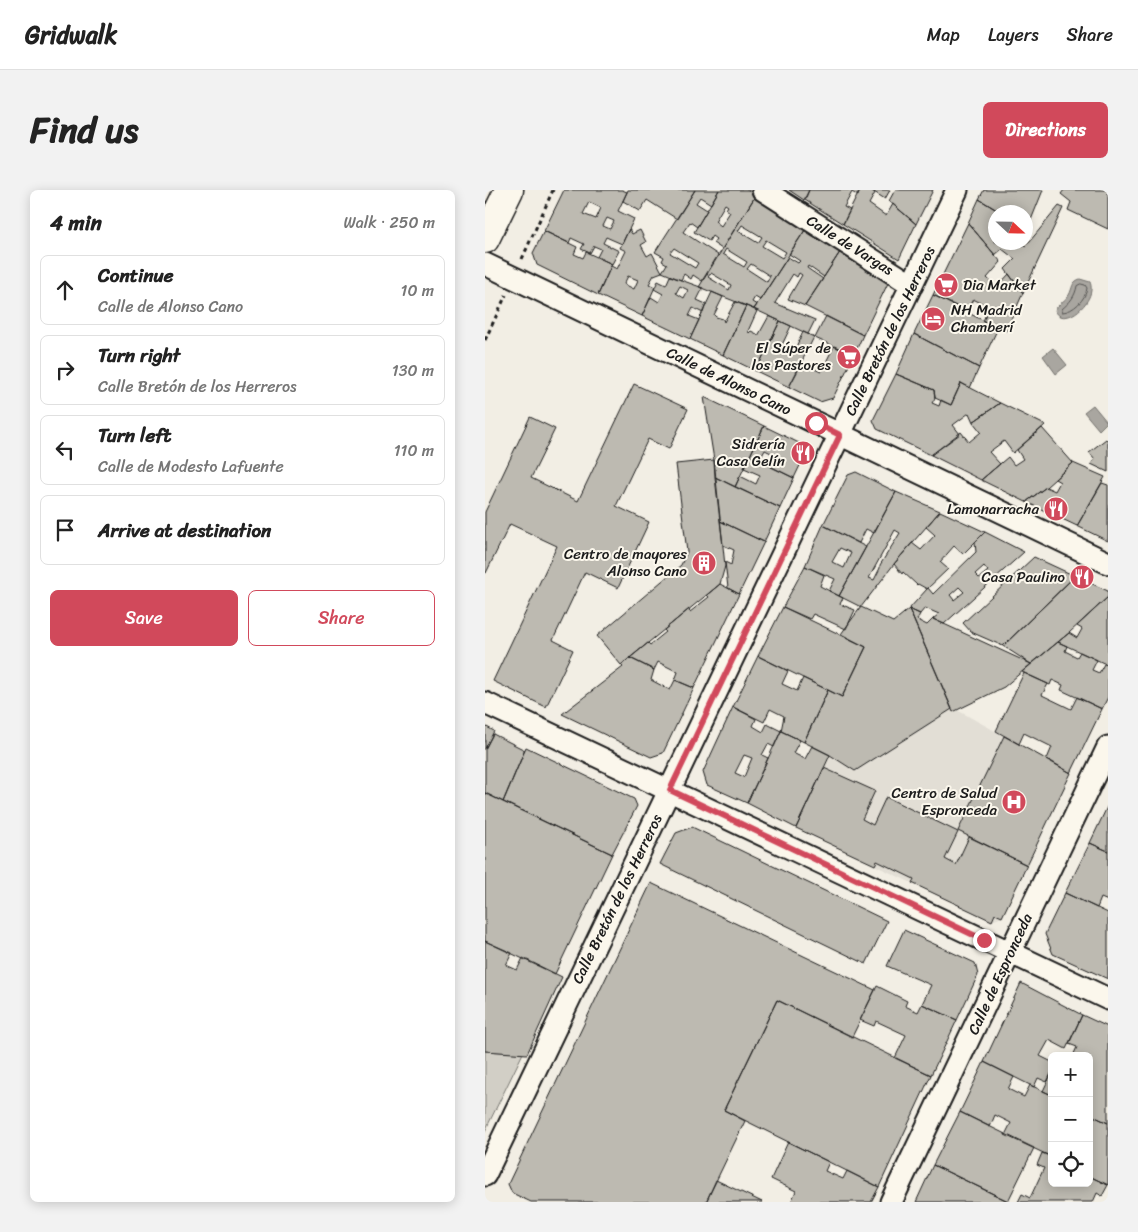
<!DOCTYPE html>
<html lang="en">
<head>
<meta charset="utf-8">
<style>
  :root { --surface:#fff; --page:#f2f2f2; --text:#222; --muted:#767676; --line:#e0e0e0; --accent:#d1495b }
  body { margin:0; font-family:Sriracha,sans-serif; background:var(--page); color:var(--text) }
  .controls { position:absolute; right:15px; bottom:15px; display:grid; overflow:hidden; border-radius:8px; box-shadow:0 2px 12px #0003 }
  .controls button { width:45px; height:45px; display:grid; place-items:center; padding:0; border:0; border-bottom:1px solid var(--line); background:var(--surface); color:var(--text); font:25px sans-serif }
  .compass { position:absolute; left:503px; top:15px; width:45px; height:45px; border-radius:50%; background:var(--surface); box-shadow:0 2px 12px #0003; rotate:112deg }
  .stop { position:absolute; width:15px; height:15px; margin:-11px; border:4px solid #d1495b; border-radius:50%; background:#fff }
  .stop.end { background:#d1495b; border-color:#fff; box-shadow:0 1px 5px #0008 }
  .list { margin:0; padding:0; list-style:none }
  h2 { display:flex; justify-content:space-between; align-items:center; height:65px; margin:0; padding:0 20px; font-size:21px }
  h2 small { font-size:16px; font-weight:400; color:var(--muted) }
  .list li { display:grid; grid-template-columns:32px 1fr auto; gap:15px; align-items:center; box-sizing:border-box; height:70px; margin:0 10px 10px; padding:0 10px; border:1px solid var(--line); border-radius:8px }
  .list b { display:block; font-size:19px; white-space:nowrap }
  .list p { margin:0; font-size:16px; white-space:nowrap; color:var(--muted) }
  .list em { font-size:16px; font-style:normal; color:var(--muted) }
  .actions { display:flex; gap:10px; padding:15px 20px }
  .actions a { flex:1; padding:11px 0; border:1px solid var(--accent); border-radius:8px; text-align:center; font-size:18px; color:var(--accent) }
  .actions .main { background:var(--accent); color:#fff }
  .icon { flex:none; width:28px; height:28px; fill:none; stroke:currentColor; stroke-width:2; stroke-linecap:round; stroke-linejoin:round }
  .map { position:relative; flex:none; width:623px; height:1012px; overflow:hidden; border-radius:8px }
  header { display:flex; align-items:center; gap:30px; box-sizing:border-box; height:70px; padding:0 25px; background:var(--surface); border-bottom:1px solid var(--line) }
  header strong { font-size:24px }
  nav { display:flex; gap:28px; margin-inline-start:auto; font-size:18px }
  .intro { display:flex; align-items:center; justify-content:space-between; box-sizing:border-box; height:120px; padding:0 30px }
  h1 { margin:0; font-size:35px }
  .button { padding:12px 22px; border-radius:8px; background:var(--accent); color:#fff; font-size:18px; font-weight:700 }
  main { display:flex; gap:30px; padding:0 30px }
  aside { flex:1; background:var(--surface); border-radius:8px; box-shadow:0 2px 12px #0003 }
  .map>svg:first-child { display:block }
</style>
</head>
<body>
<header>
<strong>Gridwalk</strong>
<nav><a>Map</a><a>Layers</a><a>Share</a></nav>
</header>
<div class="intro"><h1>Find us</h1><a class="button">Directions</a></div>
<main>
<aside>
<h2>4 min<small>Walk · 250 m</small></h2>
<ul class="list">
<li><svg class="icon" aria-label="ahead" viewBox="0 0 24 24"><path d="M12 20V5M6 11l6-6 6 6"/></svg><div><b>Continue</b><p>Calle de Alonso Cano</p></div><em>10 m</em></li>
<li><svg class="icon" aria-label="right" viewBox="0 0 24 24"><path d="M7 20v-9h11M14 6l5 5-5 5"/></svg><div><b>Turn right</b><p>Calle Bretón de los Herreros</p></div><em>130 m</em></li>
<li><svg class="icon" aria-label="left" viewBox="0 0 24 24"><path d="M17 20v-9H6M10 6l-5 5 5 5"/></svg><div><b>Turn left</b><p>Calle de Modesto Lafuente</p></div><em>110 m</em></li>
<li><svg class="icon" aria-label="arrive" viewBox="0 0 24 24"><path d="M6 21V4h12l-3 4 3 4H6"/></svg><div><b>Arrive at destination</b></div></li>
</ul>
<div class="actions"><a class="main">Save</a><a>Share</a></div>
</aside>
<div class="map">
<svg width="623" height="1012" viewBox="0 0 623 1012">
  <rect width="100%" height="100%" fill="#f2eee4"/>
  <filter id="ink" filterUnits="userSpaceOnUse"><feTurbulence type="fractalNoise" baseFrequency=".02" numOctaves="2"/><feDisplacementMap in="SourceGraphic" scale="10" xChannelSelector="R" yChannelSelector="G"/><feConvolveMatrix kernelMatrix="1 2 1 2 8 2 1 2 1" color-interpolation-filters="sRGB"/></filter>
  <g filter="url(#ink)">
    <path fill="#e2ded5" d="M467 519 472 520 586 583 517 727 507 731 311 638 345 565 370 581Z"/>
    <path fill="#d2cfc6" stroke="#777671" d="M0 861 38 863 0 941Z"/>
    <path fill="#a9a6a0" stroke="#716f6b" d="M595 89 605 92C613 111 578 140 570 120 573 114 580 111 584 105 588 98 586 92 595 89Z
      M568 158 582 175 571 184 558 166Z
      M608 215 622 232 614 240 599 222Z"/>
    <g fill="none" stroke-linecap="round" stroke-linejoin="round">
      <path stroke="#545351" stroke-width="1" d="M596 94 600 95 602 98C601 109 588 122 577 122V119C585 112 590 107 592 96Z"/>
    </g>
    <path fill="#bdbab1" stroke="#1c1c1c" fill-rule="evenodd" d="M79 0H137L142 2 133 21 149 29 137 54 121 47 118 53 134 61 127 74 112 67 116 59 109 56 105 63 96 59 99 54 86 48 84 53 59 41ZM104 12 116 18 111 29 98 24ZM122 28 129 31 125 39 118 36Z
      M143 0H210L192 29 162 10 155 21 138 11Z
      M210 0H234L226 14 215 7 211 13 222 20 212 37 205 32 198 42 233 65 217 91 208 85 206 89 199 84 196 90 177 82 182 74 177 71 179 67 170 62ZM189 58 213 73 210 78 185 63Z
      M234 0H263L271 5 237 59 228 53 231 49 227 46 224 51 209 42ZM240 14 243 16 241 19 245 22 236 36 230 31Z
      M304 0H324L319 10Z
      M324 0H375L373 6 367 2 359 17 365 20 358 34 320 10Z
      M375 0H386L390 3 384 14 401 26 408 14 431 34 414 69 358 34Z
      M386 0H405L400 9Z
      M410 0H448L431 34 404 11Z
      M499 0H558L542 40 540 39V22H515L494 9Z
      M579 0H623V39L583 20 586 12 576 4Z
      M271 5 322 37 275 110 270 107 267 112 272 115 269 119 214 97ZM257 35 277 47 273 53 253 41ZM281 50 301 62 297 68 277 56ZM241 59 262 72 259 77 238 64ZM266 74 285 86 282 92 262 79ZM226 83 246 95 244 100 223 87Z
      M494 9 515 22H510V52H536L540 57 574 16 578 18 538 103 520 79 530 69 517 59 510 65 483 33Z
      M483 33 516 72 502 88 512 97 524 84 538 103 521 141 498 131 504 117 488 109 482 121 448 105Z
      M322 37 357 59 339 87 323 76 322 78 338 89 320 116 303 109 317 85 314 83 312 87 308 84 290 113 330 130 323 144 269 119 303 67 313 73 315 71 304 64Z
      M144 39 147 44 155 40 161 52 156 55 162 66 167 63 177 82 169 85 164 94 170 97 157 126 113 105 126 76 132 79 141 61 135 58ZM143 86 153 90 149 99 139 94Z
      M59 41 92 57 89 64 98 68 101 62 127 74 113 105 52 75 48 63Z
      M357 59 405 89 378 145 320 116Z
      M185 86 218 98 212 110 221 114 218 123 208 118 204 126 214 130 205 149 157 126 166 107 174 112 178 104 169 99 173 91 181 95ZM195 96 203 100 199 108 191 103Z
      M227 102 238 107 229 125 231 127 238 129 239 132 250 112 261 116 238 165 205 149Z
      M448 105 513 138 494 178 429 144Z
      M261 116 272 121 263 141 264 143 266 141 272 144 273 146 284 126 295 131 271 181 238 165Z
      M341 126 378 145 369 165 330 148Z
      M295 131 306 136 296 157 308 163 318 142 329 147 304 197 271 181Z
      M429 144 494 178 485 198 476 193 466 215 450 208 449 200 411 184Z
      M349 156 369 165 348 208 335 212 304 197 317 173 336 182Z
      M411 184 449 200 450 208 447 213 454 216 456 210 466 215 476 193 515 213 488 232 484 223 468 235 475 244 446 265 392 239 388 230Z
      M149 194 203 219 184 259 163 249 131 316 164 332 133 398 100 382 68 450 88 460 61 517 8 491 72 356 25 334 1 383H0V322L45 227 70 239 46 288 93 311Z
      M219 207 279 236 250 297 230 287 229 270Z
      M515 213 560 235 528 263 519 251 504 262 515 274 496 290 446 265 476 242 484 252 496 242 488 232Z
      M279 236 316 254 320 265 309 288 286 277 292 266 280 260 274 271 265 266Z
      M557 238 588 273 561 297 541 312 496 290 523 267 529 275 538 269 532 260Z
      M621 249 623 251V282L606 274 610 269 604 262Z
      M265 266 309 288 295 318 250 297 255 286 271 294 275 285 259 278Z
      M229 270 240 376 235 394 136 475 112 446 196 375 202 362 191 274Z
      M588 273 620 287 592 336 541 312 561 297 570 301 575 292 570 289Z
      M371 282 411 302 389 343 381 339 374 353 338 335 363 285Z
      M230 287 295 318 279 352 235 331Z
      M617 293 623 295V351L592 336Z
      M411 302 455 321 409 374 376 417 354 406ZM410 340 415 343 395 375V378L389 390 384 388Z
      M455 321 500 342 478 364 469 356 455 372 463 379 442 399 433 394 432 395 418 382 417 384 409 374 427 353 436 360 450 345 441 337Z
      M235 331 279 352 254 404 243 398 240 372 246 375 249 360 238 355Z
      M338 335 381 357 354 406 344 401 350 389 320 376ZM355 358 366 363 359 378 347 372Z
      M500 342 539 362 459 434 448 429 454 424 440 418 435 424 424 419 442 399 443 398 448 404 491 362 490 352ZM499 376 503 381 494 388 490 384ZM474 397 479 402 469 410 465 405Z
      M549 367 590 386 518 456 486 442 478 433Z
      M320 376 339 385 335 396 358 408 355 414 370 420 361 439 328 424 325 429 298 417Z
      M590 386 623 401V407L584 443 546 474 518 456Z
      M235 394 254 404 209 498 190 490 193 482 173 472 169 480 145 468 163 453 165 455 181 442 179 440 204 419 205 422 224 407 222 405Z
      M623 407V475L573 452 584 443 592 448 597 439 592 436Z
      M298 417 381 457 357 507 273 466Z
      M376 417 408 432 424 419 467 519 370 581 345 565 319 552 343 500 357 507 381 457 356 444Z
      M424 419 435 424 432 430 442 435 448 429 546 474 519 497 468 522Z
      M573 452 582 456 580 461 592 467 595 462 612 470 607 480 614 483 619 474 623 475V507L617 519 576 500 578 495 567 490 565 495 537 482Z
      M273 466 303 481 297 494 312 501 318 488 343 500 319 552 296 541 299 526 285 519 279 532 248 517Z
      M145 468 169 480 166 490 185 500 190 490 209 498 178 563 166 567 77 524 138 477 136 475Z
      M539 483 563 494 557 505 586 519 592 507 617 519 586 583 562 569 567 557 539 543 534 554 511 541Z
      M248 517 271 529 268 536 278 542 282 534 296 541 289 557 283 554 277 565 283 568 262 613 222 595 218 582ZM259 565 267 568 259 587 250 583Z
      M0 536 9 541 0 559Z
      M296 541 315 550 308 563 320 569 327 556 345 565 311 638 262 613Z
      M8 544 40 560 18 612 0 603V559Z
      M519 546 586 583 542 675 473 641Z
      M41 557 149 609 152 616 127 664 18 612Z
      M339 578 390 601 377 629 388 635 401 607 473 642 460 669 471 675 484 647 542 675 517 727 510 724 507 731 427 693 429 689 392 671 390 675 311 638Z
      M0 603 127 664 70 784 0 751Z
      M623 615V661L605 653Z
      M207 637 402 731 381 774 175 674 191 643Z
      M605 653 623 661V711L616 708 612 718 580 703Z
      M166 693 390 800 367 847 292 810 239 920 260 931 221 1012H46L27 1003 23 994Z
      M580 703 623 723V789L568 764 560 744Z
      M419 740 490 773 493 785 472 830 437 814 446 795 402 776Z
      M0 751 27 763 21 775 32 780 38 768 77 787 42 864 0 861Z
      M536 793 597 825 581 859 564 850 555 866 567 872V882L562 892 553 888 549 897 499 872Z
      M392 796 422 811 420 816 433 822 437 814 472 830 446 885 410 868 421 845 391 831 389 836 375 830Z
      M292 810 446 885 394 997 239 920Z
      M597 825 623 837V933L604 924V866H588L592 857 584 854Z
      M499 872 529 887 523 899 539 907 545 895 567 905V967L520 945 526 933 510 925 505 937 475 922Z
      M567 882V905L558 901Z
      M475 922 549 958 523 1011 448 975Z
      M604 924 623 933V995L604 986Z
      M303 952 344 972 340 981 358 989 362 981 394 997 386 1012H306L311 1001 286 989Z
      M557 963 567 967V993H604V986L623 995 617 1006 612 1003 608 1012H533L537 1004 545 1008 559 978 552 975Z
      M448 975 523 1011 524 1012H431Z
      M231 990 277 1012H221Z"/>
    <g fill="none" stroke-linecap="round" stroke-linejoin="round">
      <defs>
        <path id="minor" d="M278 0 427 95
          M0 74 623 373
          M0 513 623 809
          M0 985 472 0
          M406 1012 623 557"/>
        <path id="major" d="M0 49 24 0"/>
      </defs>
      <use href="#minor" stroke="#1c1c1c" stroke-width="25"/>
      <use href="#major" stroke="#1c1c1c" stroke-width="31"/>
      <path stroke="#1c1c1c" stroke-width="3" stroke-dasharray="4 4" stroke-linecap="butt" d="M37 69 68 0
        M0 150 21 105"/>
      <use href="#minor" stroke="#fbf7ec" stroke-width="21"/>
      <use href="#major" stroke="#fbf7ec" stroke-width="28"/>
    </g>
  </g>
  <g fill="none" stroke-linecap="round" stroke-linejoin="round" filter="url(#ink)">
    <path stroke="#d1495b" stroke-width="6" d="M331 233 355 245 185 600 499 750"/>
  </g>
  <defs>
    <symbol id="supermarket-disc" viewBox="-11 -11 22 22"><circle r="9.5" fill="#d1495b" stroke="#fbf7ec"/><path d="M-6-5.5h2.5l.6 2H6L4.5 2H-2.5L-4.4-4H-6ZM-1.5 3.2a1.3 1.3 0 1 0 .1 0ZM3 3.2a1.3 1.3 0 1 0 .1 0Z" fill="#fff"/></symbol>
    <symbol id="hotel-disc" viewBox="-11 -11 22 22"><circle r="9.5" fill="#d1495b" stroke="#fbf7ec"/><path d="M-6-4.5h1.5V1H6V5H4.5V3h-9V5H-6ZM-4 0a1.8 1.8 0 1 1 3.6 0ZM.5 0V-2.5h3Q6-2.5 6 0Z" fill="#fff"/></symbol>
    <symbol id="restaurant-disc" viewBox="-11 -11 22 22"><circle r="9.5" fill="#d1495b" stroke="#fbf7ec"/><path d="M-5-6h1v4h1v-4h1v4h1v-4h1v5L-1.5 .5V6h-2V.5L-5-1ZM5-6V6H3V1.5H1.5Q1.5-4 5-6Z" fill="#fff"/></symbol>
    <symbol id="building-disc" viewBox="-11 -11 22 22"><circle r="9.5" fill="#d1495b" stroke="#fbf7ec"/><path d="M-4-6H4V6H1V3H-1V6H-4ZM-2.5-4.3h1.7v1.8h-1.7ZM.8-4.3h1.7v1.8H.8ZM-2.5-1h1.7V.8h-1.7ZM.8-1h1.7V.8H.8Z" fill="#fff"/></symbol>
    <symbol id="hospital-disc" viewBox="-11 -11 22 22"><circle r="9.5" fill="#d1495b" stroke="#fbf7ec"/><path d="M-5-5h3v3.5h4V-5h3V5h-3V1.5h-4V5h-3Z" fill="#fff"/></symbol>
  </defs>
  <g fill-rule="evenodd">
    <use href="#supermarket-disc" x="447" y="81" width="28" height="28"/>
    <use href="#hotel-disc" x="434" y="115" width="28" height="28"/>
    <use href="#supermarket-disc" x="350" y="153" width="28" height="28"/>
    <use href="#restaurant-disc" x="304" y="249" width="28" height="28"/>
    <use href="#restaurant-disc" x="557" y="305" width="28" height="28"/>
    <use href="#building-disc" x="205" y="359" width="28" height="28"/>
    <use href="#restaurant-disc" x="583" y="373" width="28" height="28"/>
    <use href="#hospital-disc" x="515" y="598" width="28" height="28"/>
  </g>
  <g text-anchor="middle" stroke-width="4" stroke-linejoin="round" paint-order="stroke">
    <g font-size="15" fill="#1c1c1c" stroke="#fbf7ec">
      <text transform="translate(365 55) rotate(32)" y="5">Calle de Vargas</text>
      <text transform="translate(405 141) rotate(-64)" y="5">Calle Bretón de los Herreros</text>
      <text transform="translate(244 191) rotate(26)" y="5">Calle de Alonso Cano</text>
      <text transform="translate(132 709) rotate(-64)" y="5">Calle Bretón de los Herreros</text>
      <text transform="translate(515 784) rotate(-65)" y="5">Calle de Espronceda</text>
    </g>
    <g font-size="15" fill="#1c1c1c" stroke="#fbf7ec" text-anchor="end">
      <text x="478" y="100" text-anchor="start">Dia Market</text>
      <text x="466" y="125" text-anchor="start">NH Madrid<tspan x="466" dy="17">Chamberí</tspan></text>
      <text x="346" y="163">El Súper de<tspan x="346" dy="17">los Pastores</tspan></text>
      <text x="300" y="259">Sidrería<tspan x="300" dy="17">Casa Gelín</tspan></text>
      <text x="554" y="324">Lamonarracha</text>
      <text x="202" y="369">Centro de mayores<tspan x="202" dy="17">Alonso Cano</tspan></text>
      <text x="580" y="392">Casa Paulino</text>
      <text x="512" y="608">Centro de Salud<tspan x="512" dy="17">Espronceda</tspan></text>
    </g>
  </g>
</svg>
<div class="controls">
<button>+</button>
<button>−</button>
<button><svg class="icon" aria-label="locate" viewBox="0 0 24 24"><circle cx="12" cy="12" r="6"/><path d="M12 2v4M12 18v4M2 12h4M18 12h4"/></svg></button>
</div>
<svg class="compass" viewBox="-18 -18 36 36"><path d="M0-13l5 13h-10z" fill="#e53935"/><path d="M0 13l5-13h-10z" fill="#767676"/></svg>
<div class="stop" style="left:331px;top:233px"></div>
<div class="stop end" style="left:499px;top:750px"></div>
</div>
</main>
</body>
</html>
